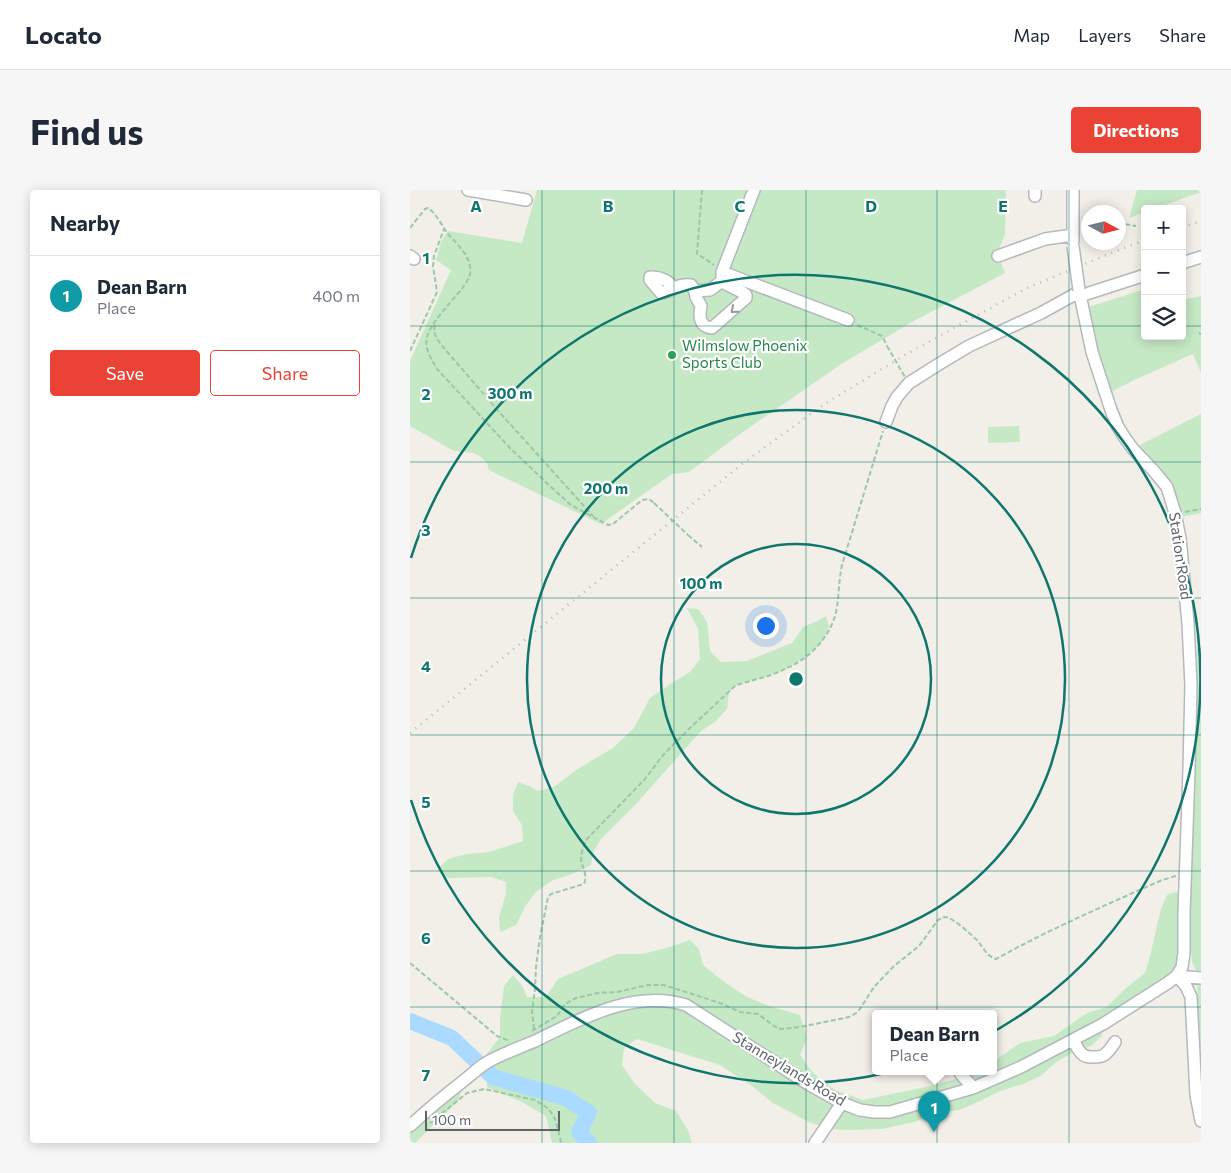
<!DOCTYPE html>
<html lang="en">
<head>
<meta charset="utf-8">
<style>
  :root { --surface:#fff; --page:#f6f6f7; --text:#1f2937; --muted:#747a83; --line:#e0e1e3; --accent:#ea4335 }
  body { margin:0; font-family:Commissioner,sans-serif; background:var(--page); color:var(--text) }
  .controls { position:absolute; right:15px; top:15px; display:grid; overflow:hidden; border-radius:5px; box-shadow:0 2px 12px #0003 }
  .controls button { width:45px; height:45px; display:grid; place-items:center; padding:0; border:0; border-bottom:1px solid var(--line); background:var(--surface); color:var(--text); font:25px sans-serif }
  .compass { position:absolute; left:671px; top:15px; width:45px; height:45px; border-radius:50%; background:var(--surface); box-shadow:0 2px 12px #0003; rotate:97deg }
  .scale { position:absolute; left:15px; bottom:12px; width:135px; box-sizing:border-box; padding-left:5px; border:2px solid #5f6368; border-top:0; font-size:14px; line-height:18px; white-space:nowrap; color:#5f6368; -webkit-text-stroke:4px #fff; paint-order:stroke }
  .you { position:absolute; left:355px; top:435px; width:18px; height:18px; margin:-12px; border:4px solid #fff; border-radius:50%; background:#1a73e8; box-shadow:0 0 0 8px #1a73e833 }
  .badge { display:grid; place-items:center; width:32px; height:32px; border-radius:50%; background:var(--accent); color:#fff; font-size:16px; font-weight:700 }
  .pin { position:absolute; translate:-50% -41px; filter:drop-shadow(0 1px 2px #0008) }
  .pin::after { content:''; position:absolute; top:26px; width:18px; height:15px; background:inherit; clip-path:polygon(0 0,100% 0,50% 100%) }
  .popup { position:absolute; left:462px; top:820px; width:125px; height:65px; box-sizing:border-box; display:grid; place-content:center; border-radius:5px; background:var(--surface); filter:drop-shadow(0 1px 4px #0005); font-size:16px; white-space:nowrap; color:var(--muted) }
  .popup b { font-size:19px; color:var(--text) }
  .popup::after { content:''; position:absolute; left:50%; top:100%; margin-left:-10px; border:10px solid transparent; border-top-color:var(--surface) }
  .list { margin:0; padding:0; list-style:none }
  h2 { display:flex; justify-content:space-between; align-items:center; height:65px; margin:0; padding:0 20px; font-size:21px }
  h2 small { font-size:16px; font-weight:400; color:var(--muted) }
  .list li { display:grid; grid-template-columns:32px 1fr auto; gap:15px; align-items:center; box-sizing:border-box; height:80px; padding:0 20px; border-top:1px solid var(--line) }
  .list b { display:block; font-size:19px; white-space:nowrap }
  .list p { margin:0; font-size:16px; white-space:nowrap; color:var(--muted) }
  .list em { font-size:16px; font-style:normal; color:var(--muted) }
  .actions { display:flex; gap:10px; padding:15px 20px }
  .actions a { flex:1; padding:11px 0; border:1px solid var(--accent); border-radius:5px; text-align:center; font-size:18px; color:var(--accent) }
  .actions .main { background:var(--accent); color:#fff }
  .icon { flex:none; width:28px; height:28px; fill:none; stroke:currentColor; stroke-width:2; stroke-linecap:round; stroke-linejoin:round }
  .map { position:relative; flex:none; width:791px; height:953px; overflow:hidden; border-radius:5px }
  header { display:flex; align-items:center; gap:30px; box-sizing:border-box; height:70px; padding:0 25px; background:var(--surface); border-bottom:1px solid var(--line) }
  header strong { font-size:24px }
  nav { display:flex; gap:28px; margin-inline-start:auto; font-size:18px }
  .intro { display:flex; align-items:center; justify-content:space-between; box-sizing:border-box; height:120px; padding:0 30px }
  h1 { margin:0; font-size:35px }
  .button { padding:12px 22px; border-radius:5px; background:var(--accent); color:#fff; font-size:18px; font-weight:700 }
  main { display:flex; gap:30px; padding:0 30px }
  aside { flex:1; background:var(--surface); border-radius:5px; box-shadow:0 2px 12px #0003 }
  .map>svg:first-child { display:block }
</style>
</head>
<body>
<header>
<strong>Locato</strong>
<nav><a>Map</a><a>Layers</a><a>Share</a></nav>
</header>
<div class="intro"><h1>Find us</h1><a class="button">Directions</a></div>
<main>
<aside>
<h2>Nearby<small></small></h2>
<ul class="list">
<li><span class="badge" style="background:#0f9aa8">1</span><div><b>Dean Barn</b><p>Place</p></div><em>400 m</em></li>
</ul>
<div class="actions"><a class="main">Save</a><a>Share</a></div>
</aside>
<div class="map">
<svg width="791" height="953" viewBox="0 0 791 953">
  <rect width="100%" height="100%" fill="#f1efe8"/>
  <path fill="#c5e8c5" d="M127 0H596L595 45 587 63 595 83 502 132 433 173 330 244 279 282 262 284 191 334 79 280 77 273 72 268 64 263 44 261 0 236V171L41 80 26 70 31 52 38 41 112 53Z
    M727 0H791V2L744 19H735V22L719 28Z
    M735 99V146H772V110L791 106V183L783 164 724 190 701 202 689 166 679 117Z
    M791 224V323L771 327 762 300 751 278 728 256Z
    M609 236 610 252 578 253V237Z
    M277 418 288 419 297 432 300 461 311 472 337 471 382 453 393 437 407 431 416 426 419 437 413 450 409 455 396 466 378 478 354 487 332 493 325 496 319 502 317 519 306 531 290 542 226 614 190 650 183 663 181 675 160 685 143 690 127 701 116 715 106 735 90 742 89 727 96 704V692L81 687 37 688 27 680 38 669 57 664 79 662 113 651 112 635 103 621V605L108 592 119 596 128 601 144 597 166 580 203 558 224 538 240 508 262 493 280 482 290 469 288 439Z
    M791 457V784L786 780 782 772 780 744 782 645 785 593 787 458Z
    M765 702 775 704 772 777 693 834 692 846 681 856 662 863 646 872 632 885 613 894 590 901 568 912 549 920 529 923 504 932 472 939 439 940 420 939 401 933 363 913 342 896 310 875 227 849 214 858 212 875 225 894 245 913 266 921 278 940 282 953H142L136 926 112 912 77 897 76 865 90 847V828L94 796 103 785 113 797 117 807H136L148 789 207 764H233L260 757 280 750 289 759 293 775 313 791 335 806 359 816 390 825 397 848 390 865 403 883 425 900 453 910 516 897 554 887 570 881H583V872L610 853 644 846 677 823 697 817 716 798 735 783 740 766 751 719 757 705Z
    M790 790H791V876L787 796Z
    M53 895 48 911 5 953H0V939Z"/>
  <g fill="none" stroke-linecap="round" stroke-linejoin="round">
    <path stroke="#aadaff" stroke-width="16" d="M0 831 42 848 83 887 156 908 179 923 169 942 179 953"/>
    <defs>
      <path id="minor" d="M58 0 116 10
        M663 0V51
        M625 6V0
        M0 66 4 69
        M588 66 635 49 663 45
        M772 73 791 67
        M312 82 438 130
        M312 91 314 93 332 102 336 105V108L302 138C289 137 289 126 291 116L286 107 285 101 300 100 312 91V82L344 0
        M263 98C258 89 250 87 240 87V90L251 103C262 102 267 93 281 95L285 101
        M670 106 735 85
        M476 232 482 216 487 207 499 193 529 174 559 156 631 123 669 102
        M767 786 776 796 781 807 786 905 791 931
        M767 786 791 788
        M663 850C668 859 671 868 683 867 686 867 691 867 694 865 699 862 702 856 705 852
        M549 881C552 888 559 891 563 898
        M0 936C17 920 34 906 52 892 60 886 68 878 76 873 91 864 109 858 125 851 171 829 223 799 276 815L398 894 432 913 450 920 464 922H480L563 898 611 877 693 834 756 794 767 786 772 777 774 763V724L779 580 781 495 778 433 770 348 765 323 757 297 743 280 723 259 715 248 708 237 701 220 682 162 669 100
        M405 953 432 913"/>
    </defs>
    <use href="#minor" stroke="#b5b8bc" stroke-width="14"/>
    <path stroke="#9cc7a9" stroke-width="2" stroke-dasharray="5 2.5" stroke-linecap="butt" d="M292 0 287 64 297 70 304 75
      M708 36 714 34 726 36
      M0 38 15 19 18 18C28 25 32 37 39 45 47 54 59 65 60 77 62 86 56 93 50 101 41 112 20 134 17 147 14 159 22 170 27 179L100 258 141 297 161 315 198 335 203 334 232 310 239 309 244 313
      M673 46 678 44
      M25 135C22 144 28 150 33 157L91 224 183 326
      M447 135 472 146 477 156
      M789 143 791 144
      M0 161 27 102 23 76 24 66 34 39
      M775 322 791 319
      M278 345 292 357
      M0 773 87 846 100 851
      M124 839 122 821 125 799 126 777 130 747 138 707 141 704 174 694C178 684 172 678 171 669 171 662 174 655 177 649L235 589 254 564 280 538 325 496C334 492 342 491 351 488 360 486 369 482 377 478 401 468 423 444 427 417 429 403 429 389 432 375L473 241
      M122 841 147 826 155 814 166 808 188 803 207 802 238 795H254L310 813 330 822 348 824 364 836 371 839 390 837 439 827 448 822 464 797 484 776 509 756 528 730C531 729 532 727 535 727 543 727 561 745 567 750 573 757 577 767 586 769 640 739 696 715 752 690L766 686
      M20 933 57 903 74 899 125 910 139 919 145 929 149 943 151 953"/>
    <use href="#minor" stroke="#fff" stroke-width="11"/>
    <path stroke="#b6b7b8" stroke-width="2.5" stroke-dasharray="1 6" stroke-linecap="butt" d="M772 37 791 31
      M0 543 332 274 413 215 493 166 617 98 706 61 735 50"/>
    <defs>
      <path id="minor-bridge" d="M663 56 669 100"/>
    </defs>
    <use href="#minor-bridge" stroke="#b5b8bc" stroke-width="14" stroke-linecap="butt"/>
    <path stroke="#9cc7a9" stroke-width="2" stroke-dasharray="5 2.5" stroke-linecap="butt" d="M477 156 495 187
      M244 313 278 345"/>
    <use href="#minor-bridge" stroke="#fff" stroke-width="11"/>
  </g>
  <defs><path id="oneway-chevron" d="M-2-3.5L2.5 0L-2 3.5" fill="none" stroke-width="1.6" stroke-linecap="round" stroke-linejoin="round" transform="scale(1.25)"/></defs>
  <use stroke="#979a9d" href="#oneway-chevron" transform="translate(324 120) rotate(140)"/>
  <path fill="none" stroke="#0f766e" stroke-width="1" stroke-opacity="0.55" d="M132 0V953M264 0V953M396 0V953M527 0V953M659 0V953M0 136H735M772 136H791M0 272H791M0 408H791M0 545H791M0 681H791M0 817H791"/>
  <g fill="none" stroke="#0f766e" stroke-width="2.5">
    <circle cx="386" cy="489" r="135"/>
    <circle cx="386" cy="489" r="269"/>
    <path d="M1 368A404 404 0 1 1 1 610"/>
  </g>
  <circle fill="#2e9e5b" stroke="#fff" stroke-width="2" cx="262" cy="165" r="5"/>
  <g text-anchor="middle" stroke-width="4.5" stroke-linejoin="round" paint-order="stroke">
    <g font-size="15" fill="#27864d" stroke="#fff" text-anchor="start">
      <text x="272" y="161">Wilmslow Phoenix<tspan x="272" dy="17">Sports Club</tspan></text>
    </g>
    <g font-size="15" fill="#5f6368" stroke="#fff">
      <text transform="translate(770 366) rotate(82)" y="5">Station Road</text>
      <text transform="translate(379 879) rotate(31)" y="5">Stanneylands Road</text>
    </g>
  </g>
  <g font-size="16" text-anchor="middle" font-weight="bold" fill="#0f766e" stroke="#fff" stroke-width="4.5" stroke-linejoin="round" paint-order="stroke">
    <text x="66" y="22">A</text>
    <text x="198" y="22">B</text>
    <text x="330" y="22">C</text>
    <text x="461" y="22">D</text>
    <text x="593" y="22">E</text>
    <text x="16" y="74">1</text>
    <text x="16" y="210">2</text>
    <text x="16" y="346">3</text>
    <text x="16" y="482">4</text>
    <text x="16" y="618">5</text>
    <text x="16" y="754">6</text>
    <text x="16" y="891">7</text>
  </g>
  <circle cx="386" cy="489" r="8" fill="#0f766e" stroke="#fff" stroke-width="2.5"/>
  <g font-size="15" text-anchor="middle" font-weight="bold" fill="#0f766e" stroke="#fff" stroke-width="4.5" stroke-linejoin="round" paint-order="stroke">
    <text x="100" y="209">300 m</text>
    <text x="196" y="304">200 m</text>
    <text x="291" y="399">100 m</text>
  </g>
</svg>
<div class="controls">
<button>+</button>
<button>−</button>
<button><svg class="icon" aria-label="layers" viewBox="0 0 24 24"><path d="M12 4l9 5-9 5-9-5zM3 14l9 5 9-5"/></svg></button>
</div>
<svg class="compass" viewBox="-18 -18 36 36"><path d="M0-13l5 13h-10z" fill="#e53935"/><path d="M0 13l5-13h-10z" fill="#747a83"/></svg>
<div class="scale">100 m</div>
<div class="you"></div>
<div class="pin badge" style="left:524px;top:942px;background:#0f9aa8">1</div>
<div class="popup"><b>Dean Barn</b>Place</div>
</div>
</main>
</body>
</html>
